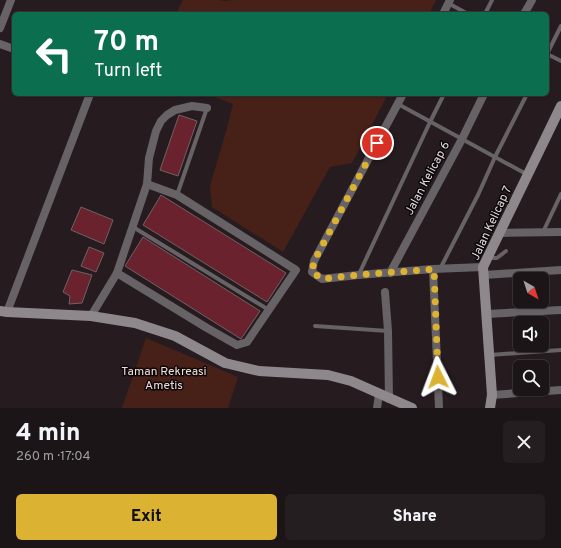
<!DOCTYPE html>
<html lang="en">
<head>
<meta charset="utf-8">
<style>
	body { margin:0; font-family:Overpass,sans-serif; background:#251e21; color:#f1f3f6; height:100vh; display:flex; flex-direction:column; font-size:15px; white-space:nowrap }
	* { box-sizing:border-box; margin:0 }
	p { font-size:13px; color:#a09fa2 }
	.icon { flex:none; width:22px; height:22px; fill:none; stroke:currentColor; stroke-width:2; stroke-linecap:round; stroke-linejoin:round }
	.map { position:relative; height:408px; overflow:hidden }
	.panel { display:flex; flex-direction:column; background:#1c1518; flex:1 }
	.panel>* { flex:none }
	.guide { position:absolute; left:12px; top:12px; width:537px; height:84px; border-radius:6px; box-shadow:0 1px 3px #0004,0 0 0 1px #3a3437; background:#0b6e4f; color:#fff; overflow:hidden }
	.needle { width:26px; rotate:141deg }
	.buttons { position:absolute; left:513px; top:272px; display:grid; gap:8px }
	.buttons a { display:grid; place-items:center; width:36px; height:36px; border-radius:6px; background:#1c1518; box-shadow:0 1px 3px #0004,0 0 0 1px #3a3437; font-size:20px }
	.pin { position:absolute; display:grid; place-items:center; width:34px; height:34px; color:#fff; margin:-17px; border:2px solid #fff; border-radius:50%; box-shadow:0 1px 4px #0007 }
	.me { position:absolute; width:44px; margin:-22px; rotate:357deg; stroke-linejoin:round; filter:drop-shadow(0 0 3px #0008) }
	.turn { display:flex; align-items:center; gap:14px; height:84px; padding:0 16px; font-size:18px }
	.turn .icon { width:52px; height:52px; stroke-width:2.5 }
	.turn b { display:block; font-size:28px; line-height:34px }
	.round { display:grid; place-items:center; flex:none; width:42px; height:42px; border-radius:6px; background:#251e21 }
	.head { display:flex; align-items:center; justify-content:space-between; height:68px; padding:0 16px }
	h1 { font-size:24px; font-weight:800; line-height:30px }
	.primary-button { display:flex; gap:8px; margin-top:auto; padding:8px 16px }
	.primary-button a { flex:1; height:46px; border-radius:6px; background:#dcb233; color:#111; font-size:16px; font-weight:800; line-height:46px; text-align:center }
	.primary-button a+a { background:#251e21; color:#f1f3f6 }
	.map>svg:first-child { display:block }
	.green { fill:#472018 }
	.building { fill:#69222e; stroke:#6e6262 }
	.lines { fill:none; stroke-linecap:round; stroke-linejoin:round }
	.lane { stroke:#666265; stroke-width:4 }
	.street { stroke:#666265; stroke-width:8 }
	.secondary { stroke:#8e888c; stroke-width:10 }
	.route { stroke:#dcb233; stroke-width:7; stroke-dasharray:0 12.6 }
	.labels { text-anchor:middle; stroke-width:3; stroke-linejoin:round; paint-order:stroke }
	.street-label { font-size:12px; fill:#e0dadc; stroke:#0c0809 }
	.park-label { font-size:12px; fill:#f4ddd8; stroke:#0c0809 }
</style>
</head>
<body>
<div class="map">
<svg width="561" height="408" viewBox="0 0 561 408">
	<rect width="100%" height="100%" fill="#261c20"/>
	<g class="green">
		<polygon points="183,0 218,0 225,1 233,0 436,0 429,14 176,14"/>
		<polygon points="207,94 388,94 352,163 330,167 283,252 212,207 210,186 227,128 233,104"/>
		<polygon points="146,338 238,377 228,408 122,408"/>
	</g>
	<g class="building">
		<polygon points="179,115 197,121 178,176 160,170"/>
		<polygon points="161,195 286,273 267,302 143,225"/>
		<polygon points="81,207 113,220 104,244 71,230"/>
		<polygon points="143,237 260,311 241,339 125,266"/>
		<polygon points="89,247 104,253 96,272 81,266"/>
		<polygon points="72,270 92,275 82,303 69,304 70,296 63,292"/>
	</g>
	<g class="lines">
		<g class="lane">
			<polyline points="448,3 468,14"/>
			<polyline points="485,14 492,0"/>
			<polyline points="547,54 561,26"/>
			<polyline points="547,54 561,61"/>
			<polyline points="398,104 462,139 528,175"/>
			<polyline points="177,195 207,108"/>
			<polyline points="133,227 269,310"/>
			<polyline points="543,232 561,194"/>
			<polyline points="489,255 493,258 497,258 506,251"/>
			<polyline points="440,269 478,195 495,157 527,94"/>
			<polyline points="359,274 430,122 444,94"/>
			<polyline points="315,326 388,331"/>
			<polyline points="490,355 561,350"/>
		</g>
		<g class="street">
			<polyline points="443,14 450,0"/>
			<polyline points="524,14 532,0"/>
			<polyline points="0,28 11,0"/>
			<polyline points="0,44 14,49"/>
			<polyline points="403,94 314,261 312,272 322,279 358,275 433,269 483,267"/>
			<polyline points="500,233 561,232"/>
			<polyline points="433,269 439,408"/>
			<polyline points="117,273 207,328 237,345 247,342 296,270 177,195 147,184"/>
			<polyline points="390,273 462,139 484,94"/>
			<polyline points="484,275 561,270"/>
			<polyline points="385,292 388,331 389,399"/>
			<polyline points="7,312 90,94"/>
			<polyline points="487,314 561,310"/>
			<polyline points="91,316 117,273 147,184 149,158 156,131 161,121 167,115 175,110 192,106 207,108"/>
			<polyline points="492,395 561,390"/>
			<polyline points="377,408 379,394"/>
		</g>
		<g class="secondary">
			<polyline points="0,311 7,312 91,316 135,323 175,336 225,363 259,371 328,375 351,381 412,408"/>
			<polyline points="490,408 492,395 483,267 561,106"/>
		</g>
	</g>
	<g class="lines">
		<polyline class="route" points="377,143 314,261 312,272 322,279 358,275 434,269 438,377"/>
	</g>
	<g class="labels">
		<g class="street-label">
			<text transform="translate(427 178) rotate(-62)" y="4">Jalan Kelicap 6</text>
			<text transform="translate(491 223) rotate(-65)" y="4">Jalan Kelicap 7</text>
		</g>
		<g class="park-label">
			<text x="164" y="375">Taman Rekreasi<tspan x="164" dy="14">Ametis</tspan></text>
		</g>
	</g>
</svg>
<div class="buttons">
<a><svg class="needle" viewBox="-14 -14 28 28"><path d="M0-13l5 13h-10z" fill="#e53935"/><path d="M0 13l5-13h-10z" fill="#a09fa2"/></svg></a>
<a><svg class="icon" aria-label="sound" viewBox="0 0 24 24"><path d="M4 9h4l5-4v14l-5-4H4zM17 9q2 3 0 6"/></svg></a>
<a><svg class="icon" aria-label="search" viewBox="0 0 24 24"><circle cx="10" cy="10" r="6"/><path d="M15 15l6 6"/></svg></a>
</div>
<div class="pin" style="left:377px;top:143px;background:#d93025"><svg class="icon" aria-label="arrive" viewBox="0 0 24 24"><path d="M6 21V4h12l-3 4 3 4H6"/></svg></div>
<svg class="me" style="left:438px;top:377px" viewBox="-20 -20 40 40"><path d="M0-17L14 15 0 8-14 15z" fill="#dcb233" stroke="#fff" stroke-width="4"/></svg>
<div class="guide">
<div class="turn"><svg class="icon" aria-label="left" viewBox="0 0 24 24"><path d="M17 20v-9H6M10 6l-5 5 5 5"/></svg><div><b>70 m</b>Turn left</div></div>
</div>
</div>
<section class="panel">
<div class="head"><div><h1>4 min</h1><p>260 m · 17:04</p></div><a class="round"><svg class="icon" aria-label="close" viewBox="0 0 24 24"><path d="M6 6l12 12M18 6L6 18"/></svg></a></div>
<div class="primary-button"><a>Exit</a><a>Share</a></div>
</section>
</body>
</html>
